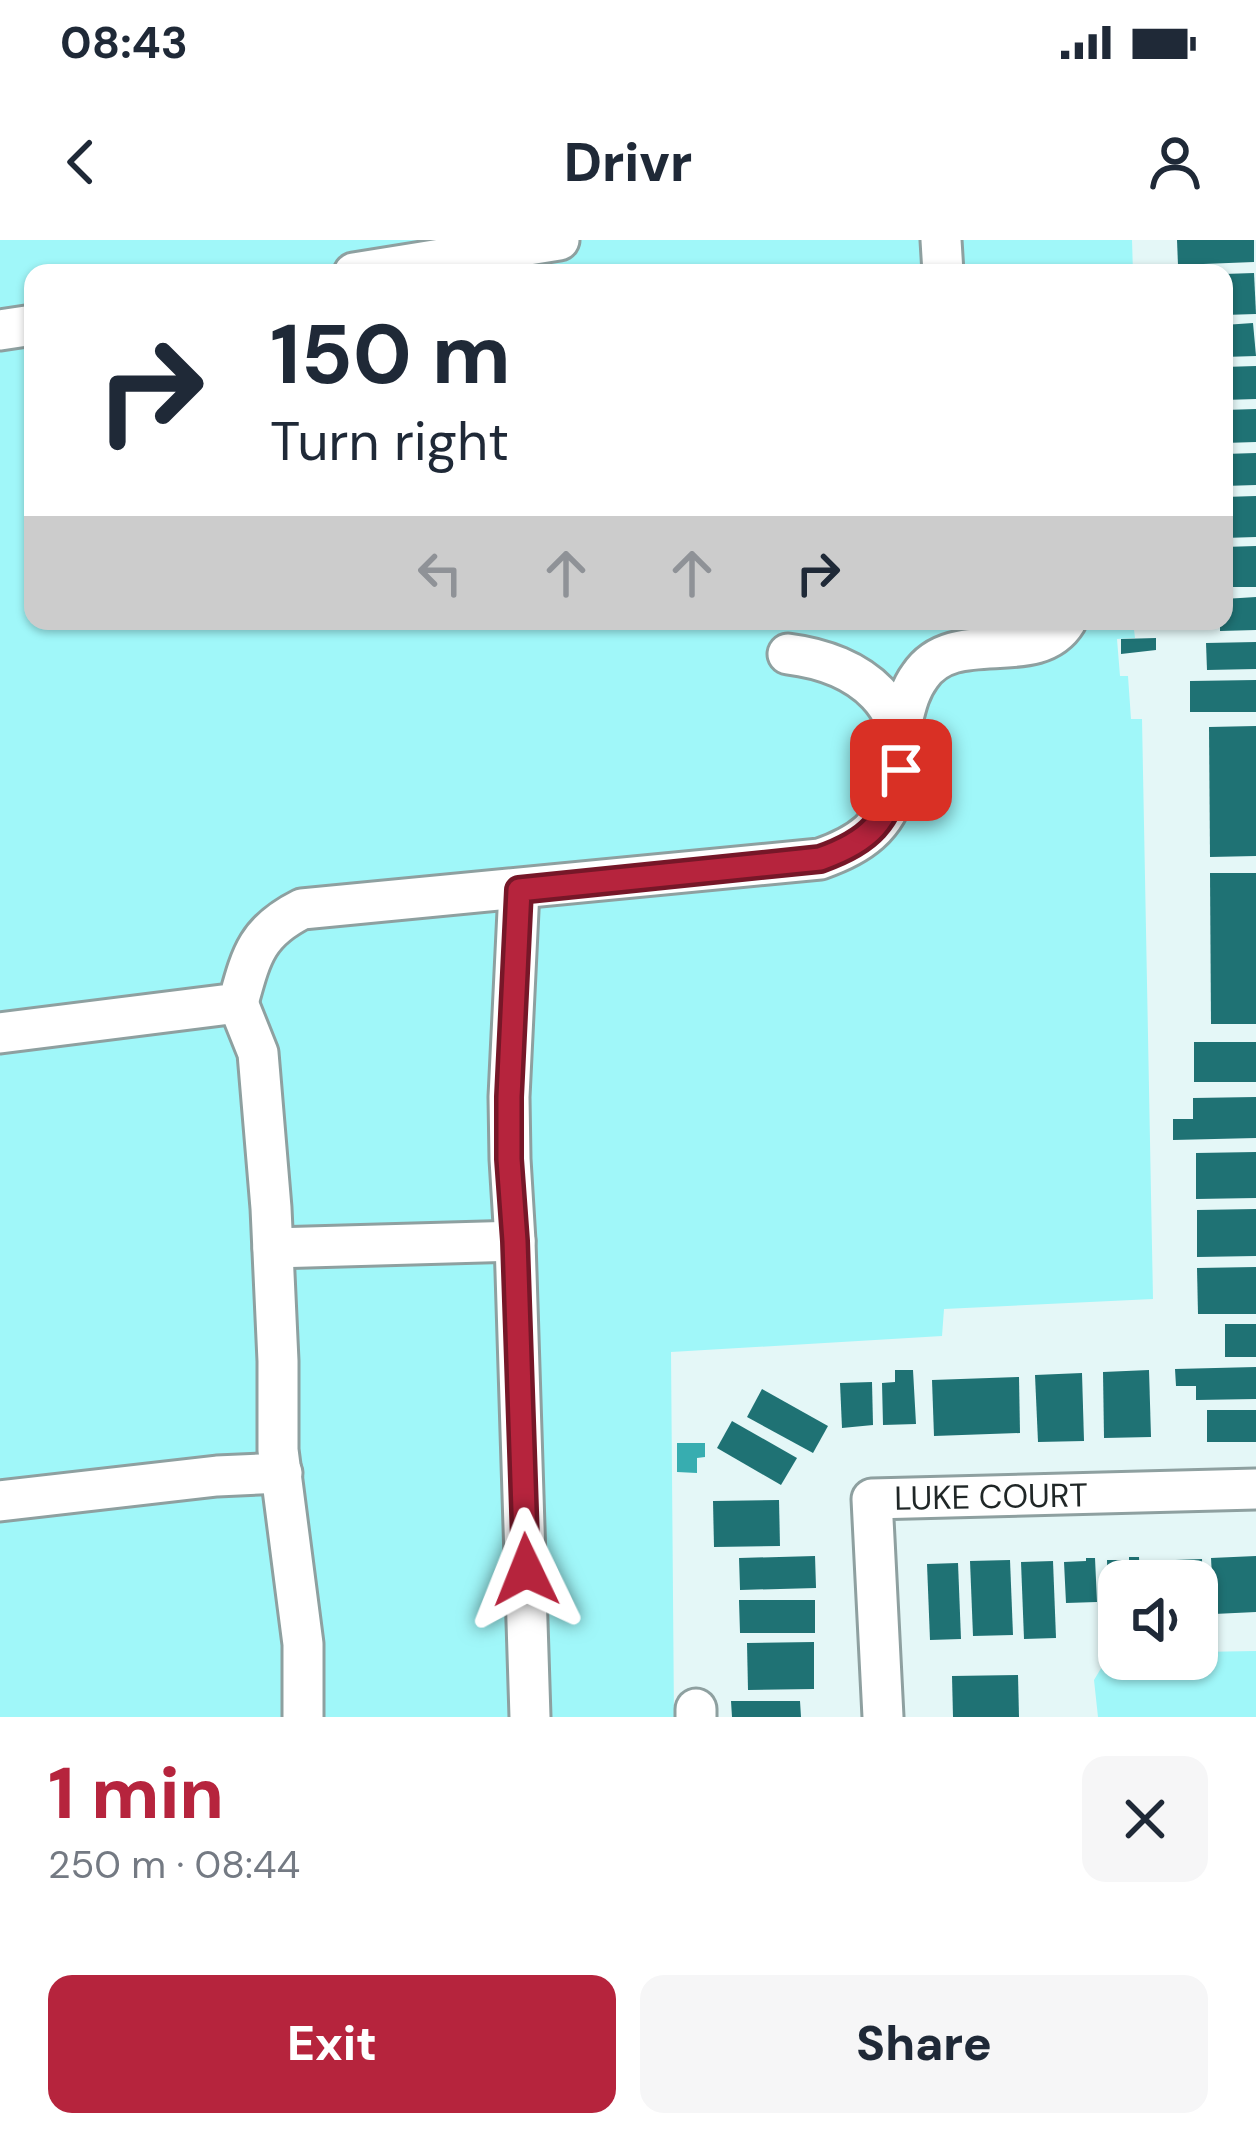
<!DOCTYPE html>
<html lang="en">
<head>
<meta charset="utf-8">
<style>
	body { margin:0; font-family:"DM Sans",sans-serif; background:#f6f6f7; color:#1f2937; height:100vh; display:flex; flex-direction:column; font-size:45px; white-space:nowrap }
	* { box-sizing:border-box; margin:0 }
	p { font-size:39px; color:#747a83 }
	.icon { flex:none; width:66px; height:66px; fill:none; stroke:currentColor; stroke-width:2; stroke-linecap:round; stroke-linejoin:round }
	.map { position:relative; height:1477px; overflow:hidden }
	.drawer { display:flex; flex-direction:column; background:#fff; flex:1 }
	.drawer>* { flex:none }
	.top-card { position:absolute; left:24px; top:24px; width:1209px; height:366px; border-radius:24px; box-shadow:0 3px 9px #0004; background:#fff; color:#1f2937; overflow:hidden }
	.controls { position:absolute; left:1098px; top:1320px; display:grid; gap:24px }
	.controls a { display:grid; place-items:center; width:120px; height:120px; border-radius:24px; background:#fff; box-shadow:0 3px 9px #0004; font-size:60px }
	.pin { position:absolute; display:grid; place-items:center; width:102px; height:102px; color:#fff; margin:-51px; border-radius:24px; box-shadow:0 6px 18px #0006 }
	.me { position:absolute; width:132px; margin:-66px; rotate:358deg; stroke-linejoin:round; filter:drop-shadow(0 0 9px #0008) }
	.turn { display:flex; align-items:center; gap:42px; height:252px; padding:0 48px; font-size:54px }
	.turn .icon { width:156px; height:156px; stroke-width:2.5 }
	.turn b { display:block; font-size:84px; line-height:102px }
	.lanes { display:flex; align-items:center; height:114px; padding:0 48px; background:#0003; justify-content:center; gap:60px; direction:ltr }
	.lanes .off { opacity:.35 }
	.round { display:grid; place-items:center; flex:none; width:126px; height:126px; border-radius:24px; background:#f6f6f7 }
	.headline { display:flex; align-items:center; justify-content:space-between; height:204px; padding:0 48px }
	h1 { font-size:72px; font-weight:800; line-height:90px; color:#b6243d }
	.action { display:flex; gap:24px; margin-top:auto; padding:24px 48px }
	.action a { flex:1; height:138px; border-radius:24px; background:#b6243d; color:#fff; font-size:48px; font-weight:800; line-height:138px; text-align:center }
	.action a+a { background:#f6f6f7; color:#1f2937 }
	.status { display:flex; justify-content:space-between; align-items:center; height:84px; padding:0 60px; background:#fff; direction:ltr }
	.status svg { height:33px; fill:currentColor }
	header { display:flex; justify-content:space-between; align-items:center; height:156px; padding:0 48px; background:#fff; font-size:54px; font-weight:800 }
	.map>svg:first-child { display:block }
	.green { fill:#a0f7f9 }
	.water { fill:#37adb0 }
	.building { fill:#1f7274 }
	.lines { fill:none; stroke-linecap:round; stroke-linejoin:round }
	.minor-casing { stroke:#8ea0a0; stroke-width:45 }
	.minor { stroke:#fff; stroke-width:39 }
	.route-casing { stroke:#761728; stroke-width:30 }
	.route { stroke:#b6243d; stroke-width:21 }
	.labels { text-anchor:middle; stroke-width:12; stroke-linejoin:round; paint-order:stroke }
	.street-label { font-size:33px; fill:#1f2626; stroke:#fff }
</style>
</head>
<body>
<div class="status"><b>08:43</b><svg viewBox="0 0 49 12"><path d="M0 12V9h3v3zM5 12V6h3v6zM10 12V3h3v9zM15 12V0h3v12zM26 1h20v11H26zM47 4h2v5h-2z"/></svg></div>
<header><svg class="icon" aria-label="back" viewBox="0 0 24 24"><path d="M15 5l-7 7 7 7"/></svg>Drivr<svg class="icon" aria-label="person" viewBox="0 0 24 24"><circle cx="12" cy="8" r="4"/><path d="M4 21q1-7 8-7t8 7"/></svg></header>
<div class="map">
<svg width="1256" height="1477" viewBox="0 0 1256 1477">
	<rect width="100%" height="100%" fill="#e4f7f7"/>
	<g class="green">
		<polygon points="0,0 1132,0 1133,33 33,33 33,381 1133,381 1135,398 1117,399 1120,436 1128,436 1131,479 1142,479 1153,1059 944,1069 942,1096 671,1112 674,1477 0,1477"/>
		<polygon points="1256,1411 1256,1477 1098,1477 1094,1440 1103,1425 1124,1419 1197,1419 1197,1412"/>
	</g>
	<polygon class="water" points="677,1203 705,1203 705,1217 697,1218 697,1233 677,1232"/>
	<g class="building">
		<polygon points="1177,0 1254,0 1254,22 1178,25"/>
		<polygon points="1254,33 1256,74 1224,75 1224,34"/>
		<polygon points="1253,83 1256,116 1224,117 1224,85"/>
		<polygon points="1256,126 1256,159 1224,160 1224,127"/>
		<polygon points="1256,169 1256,202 1224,203 1224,170"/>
		<polygon points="1256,213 1256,245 1224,246 1224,214"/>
		<polygon points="1256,256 1256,297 1224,298 1224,257"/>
		<polygon points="1256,306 1256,347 1224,347 1224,307"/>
		<polygon points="1256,357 1256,390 1220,391 1220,381 1224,381 1224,359"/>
		<polygon points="1156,398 1156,410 1121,414 1121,399"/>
		<polygon points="1256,402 1256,429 1207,430 1206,403"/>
		<polygon points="1256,440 1256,472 1190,472 1190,441"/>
		<polygon points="1256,486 1256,616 1210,617 1209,487"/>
		<polygon points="1210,633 1256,633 1256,784 1211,784"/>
		<rect x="1194" y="802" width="62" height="40"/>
		<polygon points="1256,857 1256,898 1173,900 1173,879 1193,879 1193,858"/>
		<polygon points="1256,912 1256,958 1196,959 1196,913"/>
		<polygon points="1256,969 1256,1016 1197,1017 1197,970"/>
		<polygon points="1256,1027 1256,1074 1198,1074 1197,1028"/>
		<rect x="1225" y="1084" width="31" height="33"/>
		<polygon points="1256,1127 1256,1159 1196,1160 1196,1146 1176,1146 1175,1129"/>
		<polygon points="895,1130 913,1130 916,1184 883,1185 882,1143 895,1142"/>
		<polygon points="1149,1130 1151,1197 1104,1198 1103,1132"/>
		<polygon points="1082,1133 1084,1201 1038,1202 1035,1135"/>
		<polygon points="1019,1137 1020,1193 934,1196 932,1140"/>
		<polygon points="872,1142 873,1185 842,1188 840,1143"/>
		<polygon points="762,1149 828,1186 813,1213 747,1177"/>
		<rect x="1207" y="1170" width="49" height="32"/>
		<polygon points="732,1181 797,1218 781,1245 717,1208"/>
		<polygon points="779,1260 780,1306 714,1307 713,1261"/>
		<polygon points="815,1316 816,1348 740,1350 739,1318"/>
		<polygon points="1256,1316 1256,1372 1214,1374 1211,1318"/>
		<polygon points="1129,1317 1139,1317 1140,1341 1119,1341 1119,1362 1108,1362 1107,1320 1129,1320"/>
		<polygon points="1086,1318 1095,1318 1097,1362 1066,1363 1064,1322 1086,1321"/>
		<polygon points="1202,1319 1204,1374 1197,1374 1197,1341 1150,1341 1149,1321"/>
		<polygon points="1010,1320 1013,1395 973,1396 970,1321"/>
		<polygon points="1053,1321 1056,1398 1024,1399 1021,1322"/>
		<polygon points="958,1323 961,1399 930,1400 927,1324"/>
		<polygon points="739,1360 815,1360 815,1393 740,1393"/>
		<polygon points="814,1402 814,1449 748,1450 747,1403"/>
		<polygon points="1018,1435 1019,1477 953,1477 952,1436"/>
		<polygon points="731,1461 800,1461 801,1477 732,1477"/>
	</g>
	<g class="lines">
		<defs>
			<g id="minor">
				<polyline points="941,0 943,33"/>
				<polyline points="354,33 559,0"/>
				<polyline points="0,90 33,85"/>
				<path d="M 900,490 C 905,471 908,452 920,436 C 954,385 1036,430 1066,381"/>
				<polyline points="519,650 509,857 510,919 515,1001 530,1477"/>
				<polyline points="238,763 258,813 271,968 278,1121 278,1210 303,1404 303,1477"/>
				<path d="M 0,793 L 238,763 C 251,716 256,692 302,669 L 820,619 C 860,605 886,587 897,545 C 918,466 860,423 788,414"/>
				<polyline points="273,1008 515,1001"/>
				<polyline points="0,1261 217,1236 282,1233"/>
				<polyline points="696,1469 696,1477"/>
				<polyline points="883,1477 872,1259 1256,1249"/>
			</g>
		</defs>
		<use href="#minor" class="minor-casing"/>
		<use href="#minor" class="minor"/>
	</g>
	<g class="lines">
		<defs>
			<path id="route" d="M 526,1330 L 515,1001 L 509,919 L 509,857 L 519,650 L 820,619 C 871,601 887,582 901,530"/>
		</defs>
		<use href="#route" class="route-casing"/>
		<use href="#route" class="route"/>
	</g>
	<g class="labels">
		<g class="street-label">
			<text transform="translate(991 1256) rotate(-1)" y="12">LUKE COURT</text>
		</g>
	</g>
</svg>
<div class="controls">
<a><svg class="icon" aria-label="sound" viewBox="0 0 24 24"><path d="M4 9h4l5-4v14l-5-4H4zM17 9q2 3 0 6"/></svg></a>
</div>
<div class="pin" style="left:901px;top:530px;background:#d93025"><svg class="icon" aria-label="arrive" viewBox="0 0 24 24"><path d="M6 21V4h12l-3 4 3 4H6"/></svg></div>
<svg class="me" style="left:526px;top:1330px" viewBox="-20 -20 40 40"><path d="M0-17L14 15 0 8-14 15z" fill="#b6243d" stroke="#fff" stroke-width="4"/></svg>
<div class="top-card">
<div class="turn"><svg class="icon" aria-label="right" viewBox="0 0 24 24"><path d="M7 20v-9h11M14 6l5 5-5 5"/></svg><div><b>150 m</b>Turn right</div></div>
<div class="lanes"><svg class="icon off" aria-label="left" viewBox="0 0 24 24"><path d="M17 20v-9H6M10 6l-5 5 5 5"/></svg><svg class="icon off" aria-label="ahead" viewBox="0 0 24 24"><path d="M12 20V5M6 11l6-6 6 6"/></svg><svg class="icon off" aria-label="ahead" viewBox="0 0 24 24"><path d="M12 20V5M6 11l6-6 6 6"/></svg><svg class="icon" aria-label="right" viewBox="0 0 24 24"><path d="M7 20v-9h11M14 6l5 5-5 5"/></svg></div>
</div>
</div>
<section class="drawer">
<div class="headline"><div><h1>1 min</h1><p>250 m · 08:44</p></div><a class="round"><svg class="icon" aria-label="close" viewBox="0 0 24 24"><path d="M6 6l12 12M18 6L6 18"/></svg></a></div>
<div class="action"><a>Exit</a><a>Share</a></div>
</section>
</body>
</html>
